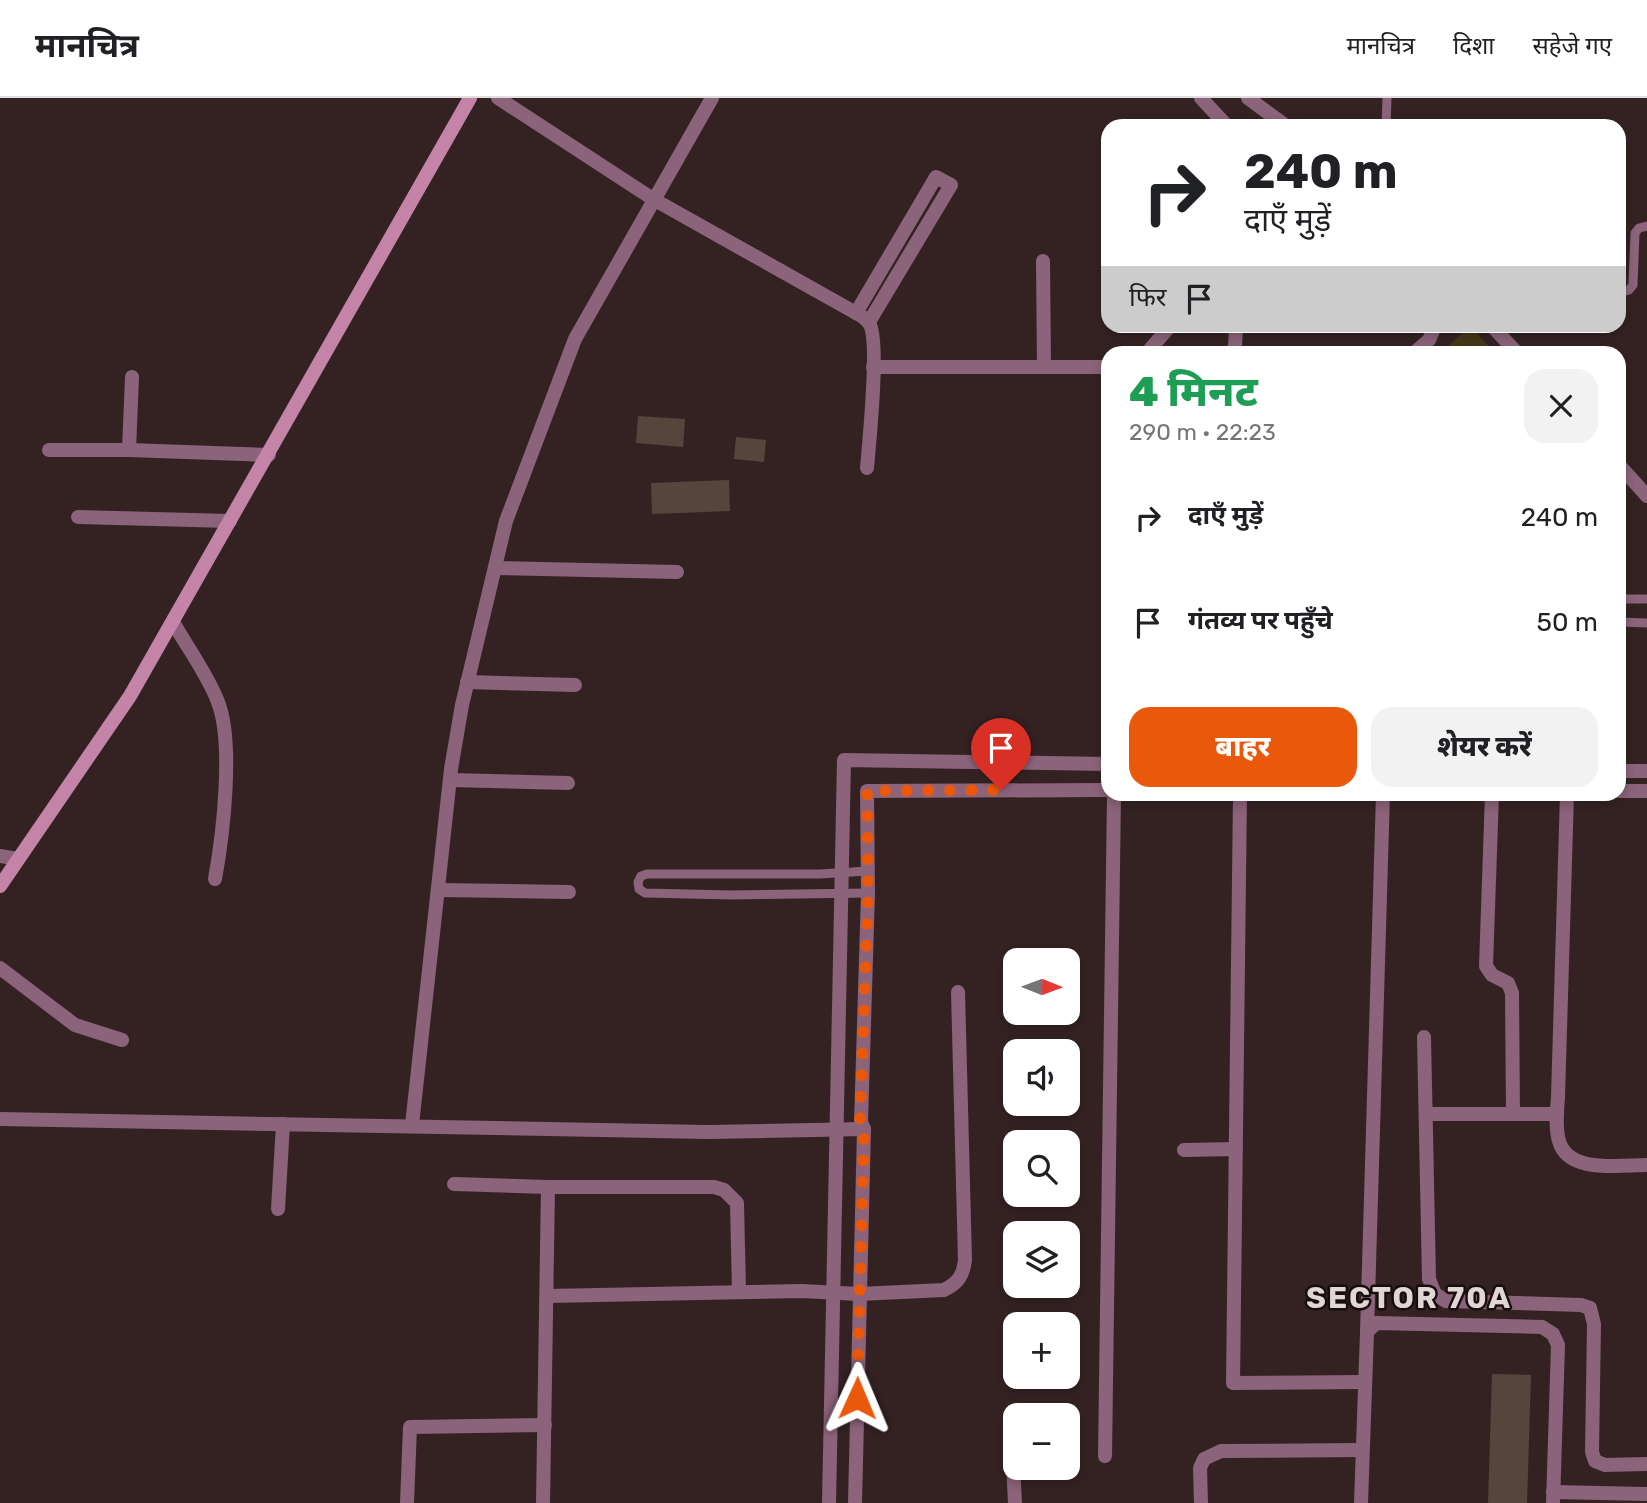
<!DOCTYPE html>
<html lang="hi">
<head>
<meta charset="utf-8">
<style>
	body { margin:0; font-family:Rubik,"Noto Sans Devanagari",sans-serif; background:#f2f2f2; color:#202124; height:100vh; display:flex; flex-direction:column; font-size:26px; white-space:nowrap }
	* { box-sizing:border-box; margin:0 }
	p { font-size:23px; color:#757577 }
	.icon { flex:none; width:38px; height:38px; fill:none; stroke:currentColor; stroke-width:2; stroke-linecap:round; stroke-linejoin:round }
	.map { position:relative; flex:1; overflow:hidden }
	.details { position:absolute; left:1101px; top:248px; width:525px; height:455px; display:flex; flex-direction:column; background:#fff; border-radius:21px; box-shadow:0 4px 10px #0003 }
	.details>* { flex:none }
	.top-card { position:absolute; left:1101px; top:21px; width:525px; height:214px; border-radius:21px; box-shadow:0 4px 10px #0003; background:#fff; color:#202124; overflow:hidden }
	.needle { width:46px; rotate:91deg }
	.tools { position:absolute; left:1003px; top:850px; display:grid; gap:14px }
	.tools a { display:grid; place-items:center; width:77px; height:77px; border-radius:14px; background:#fff; box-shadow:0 4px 10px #0003; font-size:35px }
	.pin { position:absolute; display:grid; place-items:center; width:60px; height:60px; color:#fff; margin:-72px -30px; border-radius:50% 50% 50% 0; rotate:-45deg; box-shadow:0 0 7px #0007 }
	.pin .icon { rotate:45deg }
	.me { position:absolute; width:77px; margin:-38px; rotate:1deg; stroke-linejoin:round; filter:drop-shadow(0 0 5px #0008) }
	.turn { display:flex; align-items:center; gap:24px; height:147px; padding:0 28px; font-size:32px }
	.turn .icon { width:91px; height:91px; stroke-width:2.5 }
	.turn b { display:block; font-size:49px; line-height:60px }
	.then { display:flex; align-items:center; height:66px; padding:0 28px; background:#0003; gap:14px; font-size:26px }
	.round { display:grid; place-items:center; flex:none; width:74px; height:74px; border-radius:21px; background:#f2f2f2 }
	.overview { display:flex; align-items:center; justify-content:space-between; height:119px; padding:0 28px }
	h1 { font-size:42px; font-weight:800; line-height:52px; color:#1e9e55 }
	.action { display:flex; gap:14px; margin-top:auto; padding:14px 28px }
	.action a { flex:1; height:80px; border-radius:21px; background:#ea580c; color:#fff; font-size:28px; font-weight:800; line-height:80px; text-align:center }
	.action a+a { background:#f2f2f2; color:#202124 }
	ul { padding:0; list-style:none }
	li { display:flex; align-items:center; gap:21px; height:105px; padding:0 28px }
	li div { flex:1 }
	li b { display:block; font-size:26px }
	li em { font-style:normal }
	header { display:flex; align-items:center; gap:42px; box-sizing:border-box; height:98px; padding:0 35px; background:#fff; border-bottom:2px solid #e0e0e0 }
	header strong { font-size:33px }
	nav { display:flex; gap:38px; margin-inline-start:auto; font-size:24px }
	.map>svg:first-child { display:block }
	.green { fill:#463718 }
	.building { fill:#56453c }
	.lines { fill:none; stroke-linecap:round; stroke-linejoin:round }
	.lane { stroke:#8b637a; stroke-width:9 }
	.street { stroke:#8b637a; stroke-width:14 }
	.secondary { stroke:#c384a8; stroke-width:14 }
	.route { stroke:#ea580c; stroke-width:12; stroke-dasharray:0 21.6 }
	.labels { text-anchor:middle; stroke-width:5; stroke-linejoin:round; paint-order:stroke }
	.district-label { font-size:30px; font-weight:bold; letter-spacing:2px; fill:#e2d5d5; stroke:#160e0e }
</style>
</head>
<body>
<header>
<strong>मानचित्र</strong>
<nav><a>मानचित्र</a><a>दिशा</a><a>सहेजे गए</a></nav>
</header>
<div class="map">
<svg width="1647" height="1405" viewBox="0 0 1647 1405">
	<rect width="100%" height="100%" fill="#342223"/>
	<polygon class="green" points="1470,228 1495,255 1448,255 1444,252"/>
	<g class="building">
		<polygon points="638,318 685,321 683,349 636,345"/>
		<polygon points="736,339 766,342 764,364 734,361"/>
		<polygon points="729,382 730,413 652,416 651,385"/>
		<polygon points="1492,1276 1531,1277 1527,1405 1488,1405"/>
	</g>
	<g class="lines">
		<g class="lane">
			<polyline points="1386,28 1387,0"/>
			<polyline points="1619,195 1629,192 1633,187 1635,135 1639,130 1647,128"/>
			<polyline points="1619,501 1647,501"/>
			<polyline points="1619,524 1647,525"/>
			<polyline points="868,773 820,776 647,776 641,778 638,784 639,791 645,795 732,797 868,795"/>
		</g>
		<g class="street">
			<path d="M 498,0 L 653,101 L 856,215 C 860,217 866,221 869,225 C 880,240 869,346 867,370"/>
			<polyline points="1201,0 1227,28"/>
			<polyline points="1248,0 1286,28"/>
			<polyline points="1043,163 1044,269"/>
			<polyline points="856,215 936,79 951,87 869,224"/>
			<polyline points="1492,228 1518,256"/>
			<polyline points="1146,256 1170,228"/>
			<polyline points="1230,256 1235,249 1236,228"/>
			<polyline points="1413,256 1429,242 1435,228"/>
			<polyline points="873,269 1108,269"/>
			<polyline points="49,352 129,352 269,357"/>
			<polyline points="129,352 132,279"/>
			<polyline points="1619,367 1647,398"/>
			<polyline points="78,419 230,423"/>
			<polyline points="495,470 677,474"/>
			<path d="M 173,524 C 187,549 208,577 218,604 C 234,645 223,737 215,781"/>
			<polyline points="467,584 575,587"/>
			<polyline points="1619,673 1647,673"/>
			<polyline points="450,682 568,685"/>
			<polyline points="1619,693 1647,693"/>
			<polyline points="1240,696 1233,1285 1364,1284"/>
			<polyline points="1492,696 1486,868 1492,877 1508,885 1512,895 1513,1016"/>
			<path d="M 1567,696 L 1558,999 C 1557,1013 1555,1029 1559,1043 C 1568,1076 1620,1067 1647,1067"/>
			<polyline points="0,758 18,761"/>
			<polyline points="438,792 569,794"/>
			<polyline points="0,870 75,927 122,942"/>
			<polyline points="1424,939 1429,1181 1435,1196 1446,1203 1581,1207 1590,1210 1594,1226 1592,1354 1595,1363 1605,1367 1647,1366"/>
			<polyline points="1426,1016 1557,1016"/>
			<polyline points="0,1021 708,1034 864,1031"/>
			<polyline points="412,1027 451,671 462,607 506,423 575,241 712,0"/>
			<polyline points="1184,1052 1236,1051"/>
			<polyline points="454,1086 548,1089 714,1089 724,1092 737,1105 739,1194"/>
			<polyline points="278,1111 283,1026"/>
			<path d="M 547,1198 L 802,1193 L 859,1196 L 944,1192 C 958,1185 963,1178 965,1162 L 958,894"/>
			<polyline points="1367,1234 1383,696"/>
			<polyline points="1011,1325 1015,1405"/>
			<polyline points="1105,1358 1114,696"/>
			<polyline points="1553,1394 1647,1396"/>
			<polyline points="407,1405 410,1329 545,1327"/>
			<polyline points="543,1405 548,1089"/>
			<polyline points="829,1405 844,662 1108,666"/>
			<polyline points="855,1405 864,1031 861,1024 868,795 867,693 1108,692"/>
			<polyline points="1201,1405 1200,1370 1204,1361 1221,1353 1361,1352"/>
			<polyline points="1361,1405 1367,1234 1376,1225 1542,1229 1553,1236 1558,1247 1553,1405"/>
		</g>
		<polyline class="secondary" points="0,788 130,598 470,0"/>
	</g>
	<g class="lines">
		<polyline class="route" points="857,1300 864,1031 860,1024 868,795 867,693 1001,692"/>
	</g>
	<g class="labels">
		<g class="district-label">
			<text x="1409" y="1210">SECTOR 70A</text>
		</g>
	</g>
</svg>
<div class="tools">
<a><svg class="needle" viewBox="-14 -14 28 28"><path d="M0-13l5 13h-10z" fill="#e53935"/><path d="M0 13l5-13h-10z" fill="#757577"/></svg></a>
<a><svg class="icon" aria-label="sound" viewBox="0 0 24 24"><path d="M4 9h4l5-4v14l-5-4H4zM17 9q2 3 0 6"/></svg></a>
<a><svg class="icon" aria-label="search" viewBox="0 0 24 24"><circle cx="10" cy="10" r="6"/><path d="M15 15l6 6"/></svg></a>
<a><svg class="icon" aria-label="layers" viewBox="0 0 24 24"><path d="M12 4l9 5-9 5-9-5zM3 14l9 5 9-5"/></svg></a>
<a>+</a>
<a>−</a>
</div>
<div class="pin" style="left:1001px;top:692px;background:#d93025"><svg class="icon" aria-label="arrive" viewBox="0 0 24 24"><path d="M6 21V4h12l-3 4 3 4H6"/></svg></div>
<svg class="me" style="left:857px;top:1300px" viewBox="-20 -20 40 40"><path d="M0-17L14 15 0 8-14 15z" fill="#ea580c" stroke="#fff" stroke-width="4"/></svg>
<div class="top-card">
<div class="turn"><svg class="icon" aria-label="right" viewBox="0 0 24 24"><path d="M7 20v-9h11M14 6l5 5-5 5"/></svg><div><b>240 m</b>दाएँ मुड़ें</div></div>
<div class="then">फिर<svg class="icon" aria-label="arrive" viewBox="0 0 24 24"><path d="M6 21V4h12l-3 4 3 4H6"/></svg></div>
</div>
<section class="details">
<div class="overview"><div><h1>4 मिनट</h1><p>290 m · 22:23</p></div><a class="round"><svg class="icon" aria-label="close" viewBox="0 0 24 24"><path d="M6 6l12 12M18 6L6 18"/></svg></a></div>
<ul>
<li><svg class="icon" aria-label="right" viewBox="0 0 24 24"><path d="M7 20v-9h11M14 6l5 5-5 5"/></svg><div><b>दाएँ मुड़ें</b></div><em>240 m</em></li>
<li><svg class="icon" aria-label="arrive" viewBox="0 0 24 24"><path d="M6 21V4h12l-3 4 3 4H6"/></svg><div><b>गंतव्य पर पहुँचे</b></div><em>50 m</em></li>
</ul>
<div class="action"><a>बाहर</a><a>शेयर करें</a></div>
</section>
</div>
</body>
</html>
